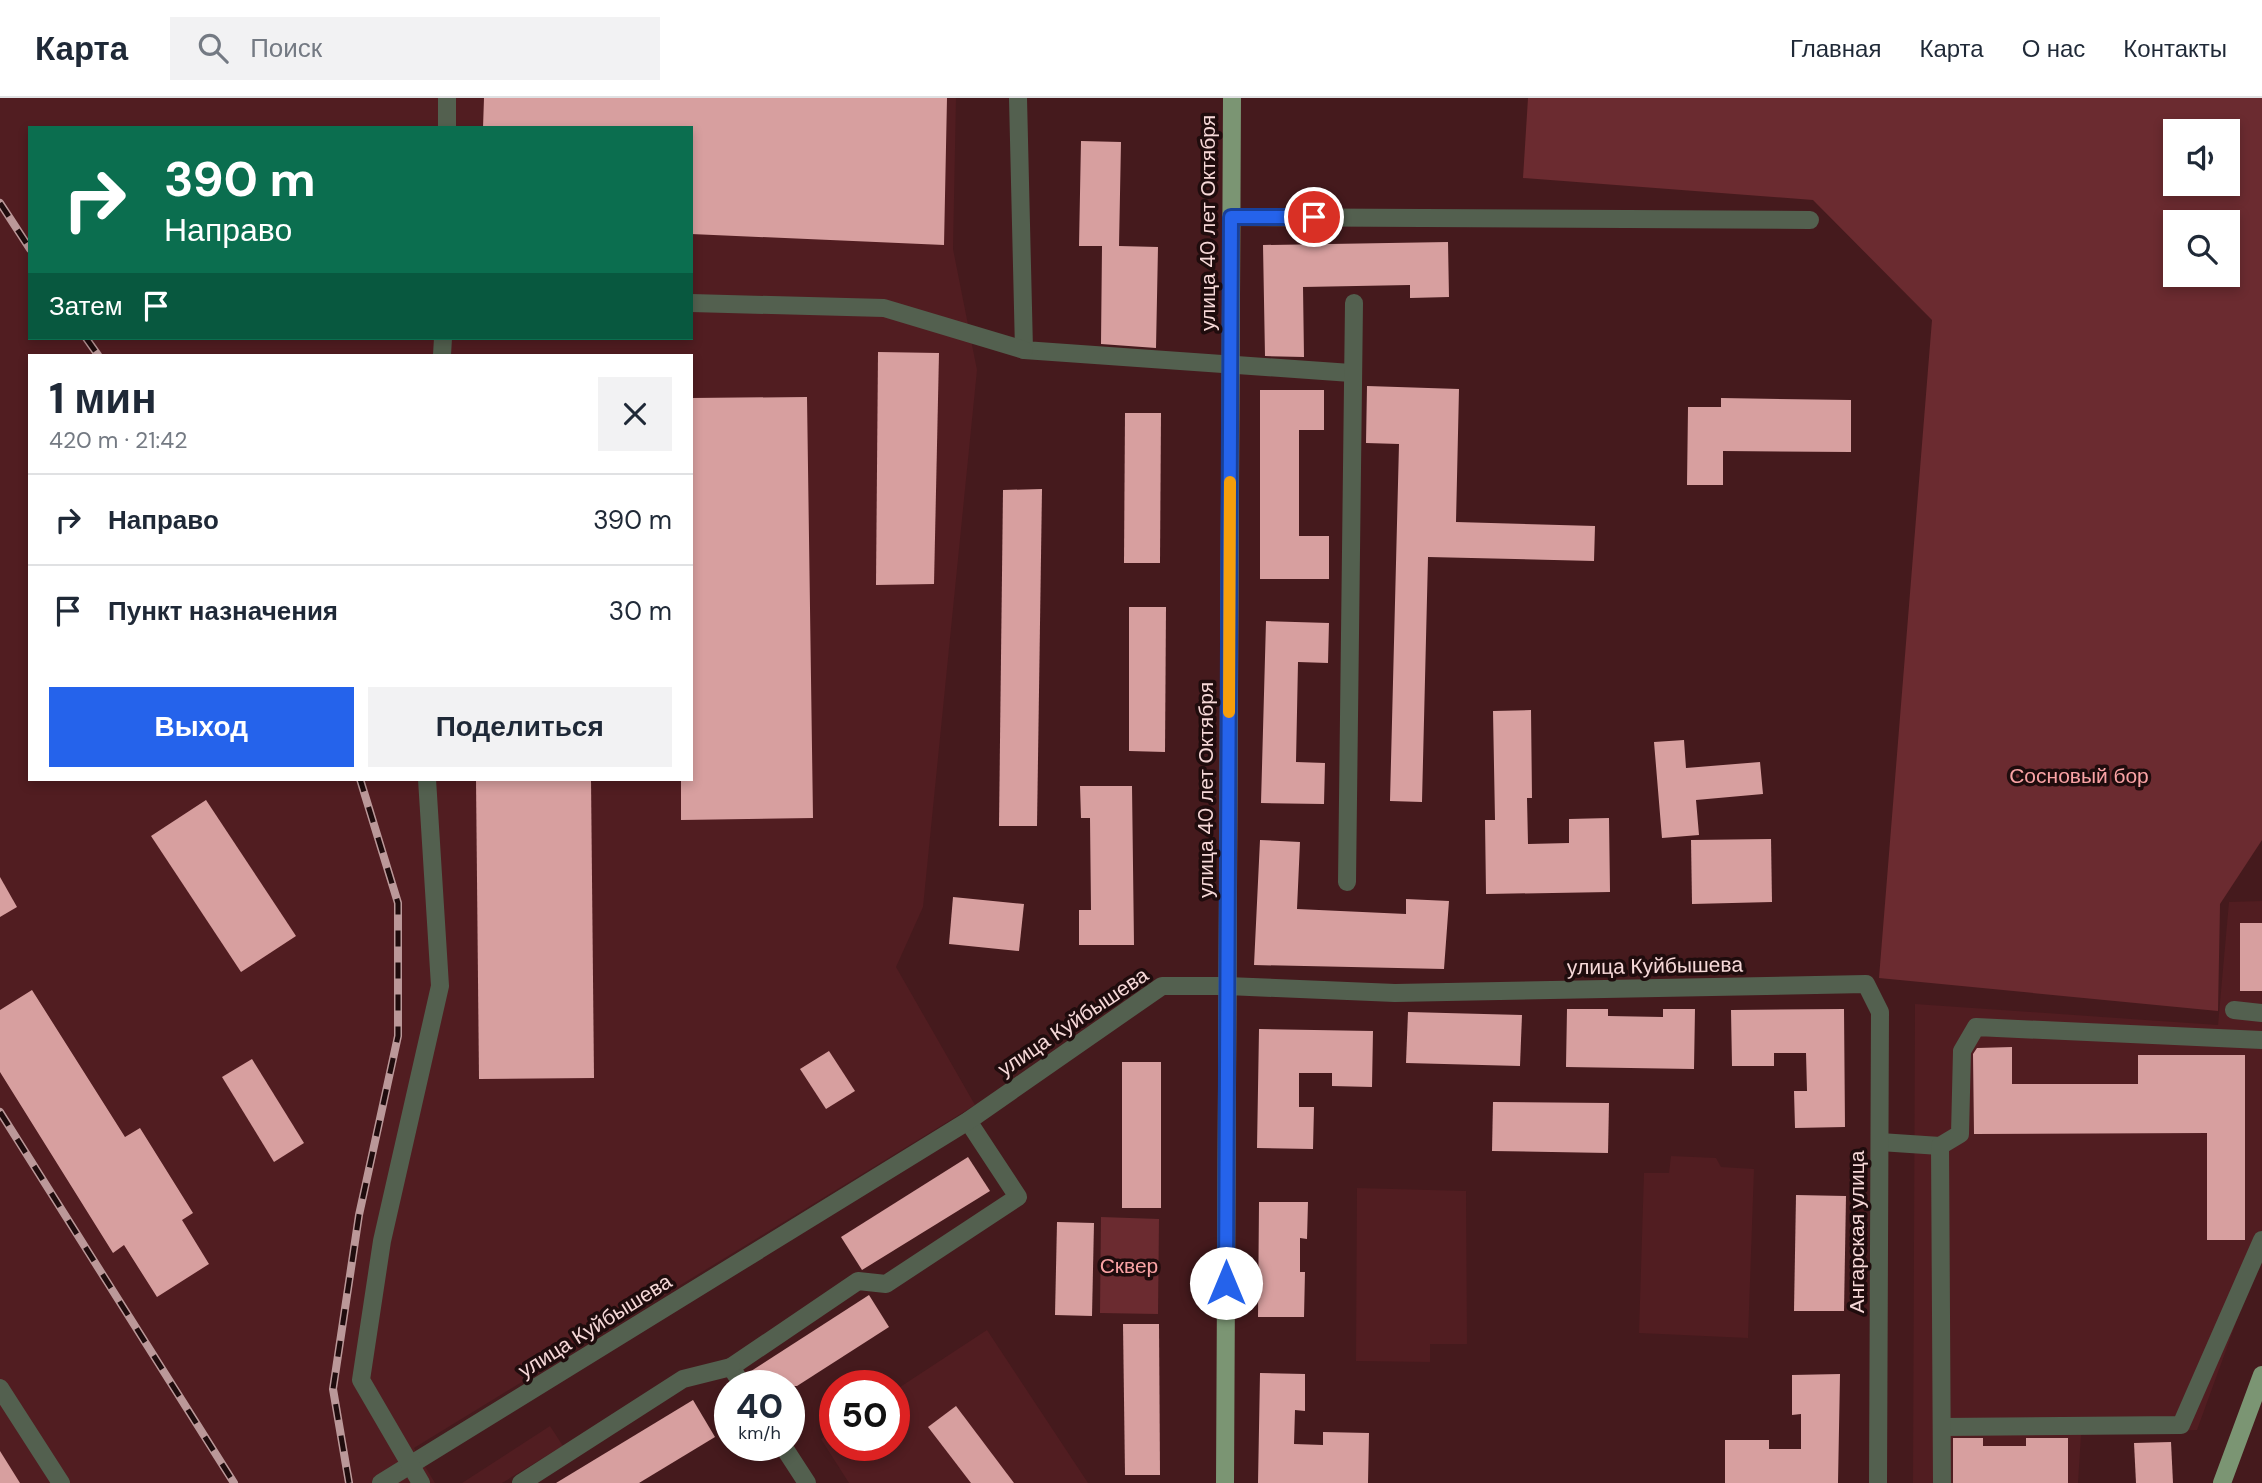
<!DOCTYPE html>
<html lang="ru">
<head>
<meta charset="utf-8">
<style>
	body { margin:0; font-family:"DM Sans",sans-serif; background:#f2f2f3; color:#1f2937; height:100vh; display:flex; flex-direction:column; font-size:26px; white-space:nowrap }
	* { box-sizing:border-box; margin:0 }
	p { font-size:23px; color:#747a83 }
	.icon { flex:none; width:38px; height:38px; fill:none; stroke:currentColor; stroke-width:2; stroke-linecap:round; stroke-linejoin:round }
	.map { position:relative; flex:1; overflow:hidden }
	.drawer { position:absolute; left:28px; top:256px; width:665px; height:427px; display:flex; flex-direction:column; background:#fff; border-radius:0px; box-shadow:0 4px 10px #0003 }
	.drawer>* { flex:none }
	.guide { position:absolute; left:28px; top:28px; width:665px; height:214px; border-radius:0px; box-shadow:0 4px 10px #0003; background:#0b6e4f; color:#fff; overflow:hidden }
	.fabs { position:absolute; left:2163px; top:21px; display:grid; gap:14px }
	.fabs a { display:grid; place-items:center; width:77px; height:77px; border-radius:0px; background:#fff; box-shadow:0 4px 10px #0003; font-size:35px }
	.speed { position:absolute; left:714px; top:1272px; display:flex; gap:14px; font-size:35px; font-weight:700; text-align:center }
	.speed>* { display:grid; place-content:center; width:91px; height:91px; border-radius:50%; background:#fff; box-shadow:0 4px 10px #0003; line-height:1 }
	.speed small { font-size:18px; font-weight:400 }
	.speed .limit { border:10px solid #d22; background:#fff; color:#111 }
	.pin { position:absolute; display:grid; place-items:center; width:60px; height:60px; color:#fff; margin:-30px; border:4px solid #fff; border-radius:50%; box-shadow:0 2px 7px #0007 }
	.me { position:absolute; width:77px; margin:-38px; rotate:0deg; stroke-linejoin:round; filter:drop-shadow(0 0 5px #0008) }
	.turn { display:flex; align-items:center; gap:24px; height:147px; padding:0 21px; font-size:32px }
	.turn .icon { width:91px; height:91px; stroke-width:2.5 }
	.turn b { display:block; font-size:49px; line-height:60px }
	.then { display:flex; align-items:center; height:66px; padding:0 21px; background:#0003; gap:14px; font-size:26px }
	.round { display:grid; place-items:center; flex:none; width:74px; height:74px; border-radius:0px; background:#f2f2f3 }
	.overview { display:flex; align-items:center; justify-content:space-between; height:119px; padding:0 21px }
	h1 { font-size:42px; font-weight:800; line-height:52px }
	.action { display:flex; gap:14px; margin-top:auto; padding:14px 21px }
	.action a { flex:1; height:80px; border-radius:0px; background:#2563eb; color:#fff; font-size:28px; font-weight:800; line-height:80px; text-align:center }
	.action a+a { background:#f2f2f3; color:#1f2937 }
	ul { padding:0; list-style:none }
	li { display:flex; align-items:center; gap:21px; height:91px; padding:0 21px; border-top:2px solid #e0e1e3 }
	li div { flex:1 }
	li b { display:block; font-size:26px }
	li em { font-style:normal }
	header { display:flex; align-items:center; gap:42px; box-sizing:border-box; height:98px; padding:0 35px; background:#fff; border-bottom:2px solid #e0e1e3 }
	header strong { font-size:33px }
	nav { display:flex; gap:38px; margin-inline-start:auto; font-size:24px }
	.search { width:490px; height:63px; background:#f2f2f3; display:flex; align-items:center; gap:18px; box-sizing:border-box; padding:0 24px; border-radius:0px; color:#747a83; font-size:26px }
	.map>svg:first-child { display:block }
	.built { fill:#511d21; fill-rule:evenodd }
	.green { fill:#6b2b30; fill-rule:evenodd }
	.building { fill:#d79f9f }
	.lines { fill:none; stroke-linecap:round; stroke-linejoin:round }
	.minor { stroke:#53604f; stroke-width:18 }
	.major { stroke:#7b9573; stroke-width:18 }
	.rail-casing { stroke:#bb9899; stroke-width:8 }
	.rail { stroke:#1f0c0d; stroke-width:5; stroke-dasharray:16; stroke-linecap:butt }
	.route-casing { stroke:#184099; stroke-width:18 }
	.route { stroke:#2563eb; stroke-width:12 }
	.slow { stroke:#f59e0b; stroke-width:12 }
	.labels { text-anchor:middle; stroke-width:7; stroke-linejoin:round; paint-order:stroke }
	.street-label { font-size:21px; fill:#f6d8d8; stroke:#1f0c0d }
	.park-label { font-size:21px; fill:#faa3a5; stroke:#1f0c0d }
</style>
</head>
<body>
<header>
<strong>Карта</strong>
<div class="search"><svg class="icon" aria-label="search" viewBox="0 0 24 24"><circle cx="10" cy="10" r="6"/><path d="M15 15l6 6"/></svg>Поиск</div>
<nav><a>Главная</a><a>Карта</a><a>О нас</a><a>Контакты</a></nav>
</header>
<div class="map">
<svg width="2262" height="1385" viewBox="0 0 2262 1385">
	<rect width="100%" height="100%" fill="#451a1d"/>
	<g class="built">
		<path d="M 0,0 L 956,0 L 953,151 L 977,272 L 923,809 L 896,869 L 975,1007 L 414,1350 L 435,1385 L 0,1385 ZM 30,30 L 691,30 L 691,240 L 30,240 ZM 30,257 L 691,257 L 691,681 L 30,681 Z"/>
		<polygon points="2262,803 2262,1153 2197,1332 2081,1337 2078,1385 1913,1385 1915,906 2218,927 2229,804"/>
		<polygon points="1671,1058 1716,1060 1721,1069 1754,1071 1748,1240 1639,1235 1644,1075 1669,1075"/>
		<polygon points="1357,1090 1466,1093 1467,1246 1430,1246 1430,1264 1356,1263"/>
		<polygon points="987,1232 1088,1385 849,1385 821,1341 835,1332 835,1348 894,1348 894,1293"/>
		<polygon points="550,1328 563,1348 502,1385 462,1385"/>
	</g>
	<g class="green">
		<path d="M 1528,0 L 2262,0 L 2262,742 L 2220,806 L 2218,913 L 1879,880 L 1932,222 L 1813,102 L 1523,80 ZM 2175,33 L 2228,33 L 2228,86 L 2175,86 ZM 2175,124 L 2228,124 L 2228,177 L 2175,177 Z"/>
		<polygon points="1101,1119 1159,1121 1158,1216 1100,1215"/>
	</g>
	<g class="building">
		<polygon points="484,0 947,0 944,147 691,136 691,30 483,30"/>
		<polygon points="1081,43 1121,44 1119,148 1158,149 1156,250 1101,246 1102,148 1079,148"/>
		<polygon points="1448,144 1449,199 1410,200 1410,187 1303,189 1304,259 1265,258 1263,147"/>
		<polygon points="878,254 939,255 934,486 876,487"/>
		<polygon points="1367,288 1459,291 1456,424 1595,428 1594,463 1428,459 1422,704 1390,703 1399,346 1366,345"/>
		<polygon points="1260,292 1324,292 1324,332 1299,332 1299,438 1329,438 1329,481 1260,481"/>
		<polygon points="807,299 813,720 681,722 681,681 691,681 691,300"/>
		<polygon points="1721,300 1851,302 1851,354 1723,353 1723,387 1687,387 1688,309 1721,309"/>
		<polygon points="1125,315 1161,315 1160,465 1124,465"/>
		<polygon points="1042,391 1037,728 999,728 1003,392"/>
		<polygon points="1129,509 1166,509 1165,654 1129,653"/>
		<polygon points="1266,523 1329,525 1328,565 1298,564 1296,664 1325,665 1324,706 1261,705"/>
		<polygon points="1531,612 1532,700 1527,700 1528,746 1569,745 1569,721 1609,720 1610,794 1486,796 1485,722 1495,722 1493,613"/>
		<polygon points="1684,642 1686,670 1760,664 1763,696 1696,702 1699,737 1662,740 1654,644"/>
		<polygon points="476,681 591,681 594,980 479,981"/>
		<polygon points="1080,688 1132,688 1134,847 1079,847 1079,812 1091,812 1090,720 1081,720"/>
		<polygon points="206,702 296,838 241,874 151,738"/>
		<polygon points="1771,741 1772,804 1692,806 1691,742"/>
		<polygon points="1260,742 1300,744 1297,811 1406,816 1406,801 1449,803 1444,871 1254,867"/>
		<polygon points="0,779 17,809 0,819"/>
		<polygon points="953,799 1024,806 1019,853 949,846"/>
		<rect x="2240" y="825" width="22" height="68"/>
		<polygon points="32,892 125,1039 140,1030 193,1115 182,1122 209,1166 157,1199 124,1147 113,1155 0,974 0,912"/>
		<polygon points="1567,911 1608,911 1608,918 1663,919 1663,911 1695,911 1694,971 1566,969"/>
		<polygon points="1844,911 1845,1029 1795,1030 1794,993 1807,993 1806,955 1774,955 1774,968 1732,968 1731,912"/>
		<polygon points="1408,914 1522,917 1520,968 1406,965"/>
		<polygon points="1259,931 1373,933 1372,989 1332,988 1332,975 1299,975 1299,1009 1314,1009 1313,1051 1257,1050"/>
		<polygon points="2012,949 2012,986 2138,986 2138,957 2245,957 2245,1142 2207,1142 2207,1035 1974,1036 1973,956 1977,950"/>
		<polygon points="829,953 855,993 826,1011 800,971"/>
		<polygon points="252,961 304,1045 274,1064 222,979"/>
		<rect x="1122" y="964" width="39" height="146"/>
		<polygon points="1493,1004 1609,1005 1608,1055 1492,1053"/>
		<polygon points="968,1059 990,1093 862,1172 841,1139"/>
		<polygon points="1796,1097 1846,1098 1844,1213 1794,1213"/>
		<polygon points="1259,1104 1308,1104 1307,1141 1300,1140 1300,1174 1305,1174 1304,1219 1258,1219"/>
		<polygon points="1057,1124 1094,1125 1092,1218 1055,1217"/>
		<polygon points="869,1197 889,1229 797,1288 754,1288 748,1275"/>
		<polygon points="1123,1226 1159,1226 1160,1377 1125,1377"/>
		<polygon points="1260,1275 1305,1276 1305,1313 1295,1312 1294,1346 1323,1347 1323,1334 1369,1335 1368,1385 1258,1385"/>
		<polygon points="1840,1276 1838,1385 1725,1385 1725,1342 1769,1342 1769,1351 1801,1351 1801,1316 1792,1317 1792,1277"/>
		<polygon points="693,1302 715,1339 639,1385 556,1385"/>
		<polygon points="956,1308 1014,1385 971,1385 928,1329"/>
		<polygon points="1953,1340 1983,1340 1983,1348 2026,1348 2026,1340 2068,1340 2068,1385 1953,1385"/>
		<polygon points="2171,1344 2173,1385 2136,1385 2134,1345"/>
		<polygon points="0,1353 20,1385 0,1385"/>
	</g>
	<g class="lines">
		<g class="minor">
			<polyline points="1018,0 1024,252 1351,275"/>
			<polyline points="447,30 447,0"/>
			<polyline points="1231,119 1810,122"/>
			<polyline points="691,205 884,210 1024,252"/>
			<polyline points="442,257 443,240"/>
			<polyline points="1347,784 1354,205"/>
			<polyline points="2234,912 2262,915"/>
			<polyline points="1880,1044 1940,1048"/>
			<polyline points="743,1288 731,1269 858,1183 886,1186 1018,1099 968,1023"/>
			<polyline points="0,1290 61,1385"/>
			<polyline points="1942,1329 2181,1327 2262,1142"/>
			<polyline points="783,1348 807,1385"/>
			<polyline points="381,1385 968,1023 1162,888 1227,888 1395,895 1866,886 1880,914 1878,1385"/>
			<polyline points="421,1385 361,1282 382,1143 440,888 427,681"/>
			<polyline points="521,1385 683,1281 731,1269"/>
			<polyline points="1942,1385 1940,1048 1960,1036 1962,953 1976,929 2262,942"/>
		</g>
		<g class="major">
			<polyline points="1225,1385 1232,0"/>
			<polyline points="2222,1385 2262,1277"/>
		</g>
		<defs>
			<g id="rail">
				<polyline points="0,105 30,151"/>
				<polyline points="86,240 98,257"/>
				<polyline points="0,1014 234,1385"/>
				<polyline points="349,1385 333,1291 359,1117 398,938 398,805 360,681"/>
			</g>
		</defs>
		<use href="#rail" class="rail-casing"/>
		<use href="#rail" class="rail"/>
	</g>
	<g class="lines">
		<defs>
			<polyline id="route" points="1226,1185 1231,119 1314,119"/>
		</defs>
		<use href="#route" class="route-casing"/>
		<use href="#route" class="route"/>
		<polyline class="slow" points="1229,614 1230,384"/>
	</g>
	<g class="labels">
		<g class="street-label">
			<text transform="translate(1208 125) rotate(-90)" y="7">улица 40 лет Октября</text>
			<text transform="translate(1206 692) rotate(-90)" y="7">улица 40 лет Октября</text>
			<text transform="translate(1655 868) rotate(-1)" y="7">улица Куйбышева</text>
			<text transform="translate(1073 924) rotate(-34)" y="7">улица Куйбышева</text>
			<text transform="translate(1857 1134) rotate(-90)" y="7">Ангарская улица</text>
			<text transform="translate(595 1228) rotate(-32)" y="7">улица Куйбышева</text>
		</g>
		<g class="park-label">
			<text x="2079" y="685">Сосновый бор</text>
			<text x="1129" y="1175">Сквер</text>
		</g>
	</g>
</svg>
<div class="fabs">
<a><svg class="icon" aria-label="sound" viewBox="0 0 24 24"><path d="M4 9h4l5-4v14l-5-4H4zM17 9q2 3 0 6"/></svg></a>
<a><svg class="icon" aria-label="search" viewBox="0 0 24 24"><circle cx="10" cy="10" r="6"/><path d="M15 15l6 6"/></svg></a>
</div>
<div class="speed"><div>40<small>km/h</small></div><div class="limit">50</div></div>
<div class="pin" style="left:1314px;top:119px;background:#d93025"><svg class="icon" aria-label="arrive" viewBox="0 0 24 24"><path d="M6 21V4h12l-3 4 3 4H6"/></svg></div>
<svg class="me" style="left:1226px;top:1185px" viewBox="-20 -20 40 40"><circle r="19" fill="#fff"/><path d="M0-13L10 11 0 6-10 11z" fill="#2563eb"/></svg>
<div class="guide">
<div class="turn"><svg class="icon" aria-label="right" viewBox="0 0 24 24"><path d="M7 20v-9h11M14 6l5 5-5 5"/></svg><div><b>390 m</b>Направо</div></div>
<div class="then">Затем<svg class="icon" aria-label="arrive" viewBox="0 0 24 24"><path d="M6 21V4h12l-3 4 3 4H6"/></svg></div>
</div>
<section class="drawer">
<div class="overview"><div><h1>1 мин</h1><p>420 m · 21:42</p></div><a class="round"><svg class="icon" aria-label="close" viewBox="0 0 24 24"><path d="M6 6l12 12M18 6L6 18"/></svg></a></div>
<ul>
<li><svg class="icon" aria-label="right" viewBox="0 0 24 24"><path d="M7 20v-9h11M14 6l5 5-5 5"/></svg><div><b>Направо</b></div><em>390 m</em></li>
<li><svg class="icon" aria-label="arrive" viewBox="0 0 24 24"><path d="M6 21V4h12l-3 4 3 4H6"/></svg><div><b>Пункт назначения</b></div><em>30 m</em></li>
</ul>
<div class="action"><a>Выход</a><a>Поделиться</a></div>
</section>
</div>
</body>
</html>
